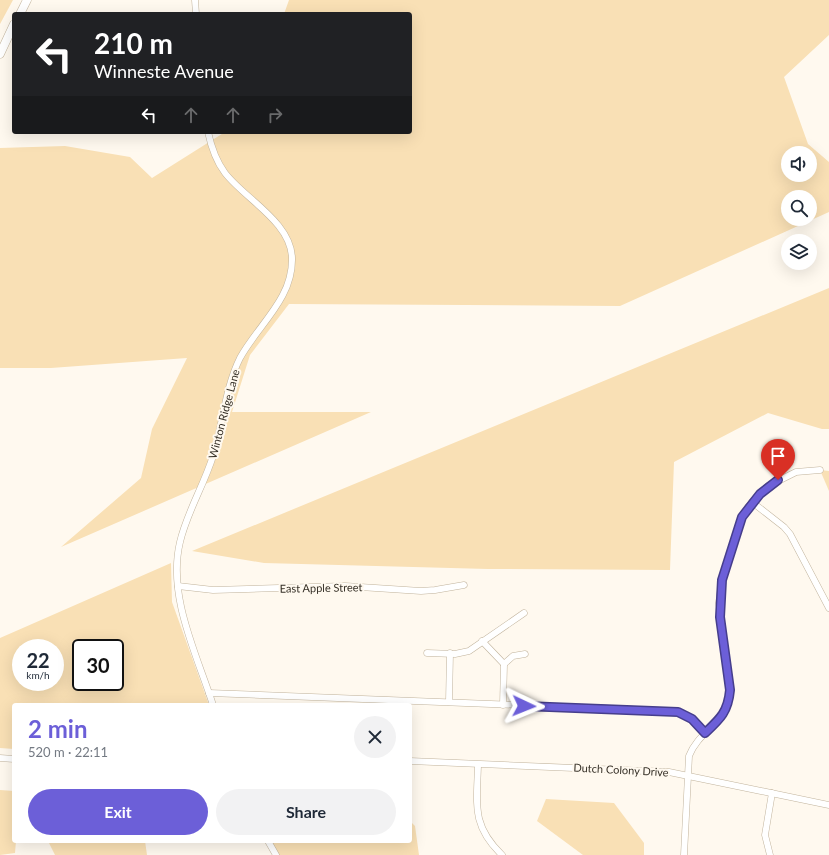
<!DOCTYPE html>
<html lang="en">
<head>
<meta charset="utf-8">
<style>
	body { margin:0; font-family:Lato,sans-serif; background:#f2f2f3; color:#1f2937; height:100vh; display:flex; flex-direction:column; font-size:15px; white-space:nowrap }
	* { box-sizing:border-box; margin:0 }
	p { font-size:13px; color:#747a83 }
	.icon { flex:none; width:22px; height:22px; fill:none; stroke:currentColor; stroke-width:2; stroke-linecap:round; stroke-linejoin:round }
	.map { position:relative; flex:1; overflow:hidden }
	.details { position:absolute; left:12px; top:703px; width:400px; height:140px; display:flex; flex-direction:column; background:#fff; border-radius:4px; box-shadow:0 4px 16px #0002 }
	.details>* { flex:none }
	.guide { position:absolute; left:12px; top:12px; width:400px; height:122px; border-radius:4px; box-shadow:0 4px 16px #0002; background:#202124; color:#fff; overflow:hidden }
	.tools { position:absolute; left:781px; top:146px; display:grid; gap:8px }
	.tools a { display:grid; place-items:center; width:36px; height:36px; border-radius:50%; background:#fff; box-shadow:0 4px 16px #0002; font-size:20px }
	.speed { position:absolute; left:12px; top:639px; display:flex; gap:8px; font-size:20px; font-weight:700; text-align:center }
	.speed>* { display:grid; place-content:center; width:52px; height:52px; border-radius:50%; background:#fff; box-shadow:0 4px 16px #0002; line-height:1 }
	.speed small { font-size:10px; font-weight:400 }
	.speed .limit { border:2px solid #111; border-radius:6px; background:#fff; color:#111 }
	.pin { position:absolute; display:grid; place-items:center; width:34px; height:34px; color:#fff; margin:-41px -17px; border-radius:50% 50% 50% 0; rotate:-45deg; box-shadow:0 0 4px #0007 }
	.pin .icon { rotate:45deg }
	.me { position:absolute; width:44px; margin:-22px; rotate:92deg; stroke-linejoin:round; filter:drop-shadow(0 0 3px #0008) }
	.turn { display:flex; align-items:center; gap:14px; height:84px; padding:0 16px; font-size:18px }
	.turn .icon { width:52px; height:52px; stroke-width:2.5 }
	.turn b { display:block; font-size:28px; line-height:34px }
	.lanes { display:flex; align-items:center; height:38px; padding:0 16px; background:#0003; justify-content:center; gap:20px; direction:ltr }
	.lanes .off { opacity:.35 }
	.round { display:grid; place-items:center; flex:none; width:42px; height:42px; border-radius:21px; background:#f2f2f3 }
	.headline { display:flex; align-items:center; justify-content:space-between; height:68px; padding:0 16px }
	h1 { font-size:24px; font-weight:700; line-height:30px; color:#6c5fd8 }
	.cta { display:flex; gap:8px; margin-top:auto; padding:8px 16px }
	.cta a { flex:1; height:46px; border-radius:24px; background:#6c5fd8; color:#fff; font-size:16px; font-weight:700; line-height:46px; text-align:center }
	.cta a+a { background:#f2f2f3; color:#1f2937 }
	.map>svg:first-child { display:block }
	.green { fill:#f9e0b5; fill-rule:evenodd }
	.lines { fill:none; stroke-linecap:round; stroke-linejoin:round }
	.minor-casing { stroke:#c1b39c; stroke-width:7 }
	.major-casing { stroke:#c1b39c; stroke-width:9 }
	.minor { stroke:#fff; stroke-width:6 }
	.major { stroke:#fff; stroke-width:8 }
	.route-casing { stroke:#463e8c; stroke-width:10 }
	.route { stroke:#6c5fd8; stroke-width:7 }
	.labels { text-anchor:middle; stroke-width:4; stroke-linejoin:round; paint-order:stroke }
	.street-label { font-size:11px; fill:#363027; stroke:#fff9ef }
</style>
</head>
<body>
<div class="map">
<svg width="829" height="855" viewBox="0 0 829 855">
	<rect width="100%" height="100%" fill="#fff9ef"/>
	<g class="green">
		<polygon points="0,0 13,0 0,24"/>
		<path d="M 289,0 L 829,0 L 829,35 L 784,77 L 808,144 L 829,162 L 829,212 L 620,306 L 289,304 L 250,355 L 232,412 L 371,412 L 61,547 L 141,478 L 152,429 L 187,358 L 51,368 L 0,368 L 0,148 L 65,146 L 130,157 L 152,178 L 225,132 L 410,132 L 410,14 L 284,14 ZM 788,153 L 810,153 L 810,175 L 788,175 ZM 788,197 L 810,197 L 810,219 L 788,219 Z"/>
		<polygon points="829,288 829,429 822,429 768,413 674,462 670,570 488,569 264,563 192,551"/>
		<polygon points="820,470 829,471 829,491"/>
		<path d="M 171,563 L 172,602 L 209,705 L 14,705 L 14,749 L 0,748 L 0,638 ZM 21,648 L 55,648 L 55,682 L 21,682 ZM 81,648 L 115,648 L 115,682 L 81,682 Z"/>
		<polygon points="0,790 14,791 14,841 16,841 15,853 0,855"/>
		<polygon points="546,799 614,803 644,843 644,855 583,855 537,821"/>
		<polygon points="410,821 415,826 419,855 276,855 268,841 410,841"/>
		<polygon points="48,841 145,841 147,855 55,855"/>
	</g>
	<g class="lines">
		<defs>
			<g id="minor">
				<polyline points="195,0 196,14"/>
				<path d="M 208,132 C 211,146 216,161 225,173 C 245,199 291,222 292,258 C 293,299 258,325 240,358 C 225,388 223,424 213,456 C 204,485 187,512 180,542 C 167,596 197,655 213,705"/>
				<polyline points="752,502 784,527 790,534 829,608"/>
				<polyline points="178,586 213,590 345,586 421,591 435,590 464,585"/>
				<polyline points="482,641 504,664"/>
				<polyline points="427,653 455,654 469,651 524,613"/>
				<polyline points="209,693 673,711 688,716 705,733"/>
				<polyline points="449,702 450,653"/>
				<polyline points="503,705 504,664 513,656 525,654"/>
				<polyline points="0,758 14,759"/>
				<polyline points="410,761 669,772 829,805"/>
				<path d="M 478,765 C 477,804 471,825 502,855"/>
				<polyline points="268,841 276,855"/>
				<path d="M 684,855 L 689,756 C 700,728 728,725 730,690 L 719,603 L 722,579 L 739,524 L 748,507 L 768,486 L 796,472 L 820,470"/>
				<polyline points="770,855 765,835 772,793"/>
			</g>
			<g id="major">
				<polyline points="20,14 27,0"/>
				<polyline points="0,54 14,24"/>
			</g>
		</defs>
		<use href="#minor" class="minor-casing"/>
		<use href="#major" class="major-casing"/>
		<use href="#minor" class="minor"/>
		<use href="#major" class="major"/>
	</g>
	<g class="lines">
		<defs>
			<path id="route" d="M 524,706 L 678,712 L 692,719 L 705,733 C 720,719 728,712 730,690 L 720,617 L 722,580 L 742,517 L 760,494 L 778,480"/>
		</defs>
		<use href="#route" class="route-casing"/>
		<use href="#route" class="route"/>
	</g>
	<g class="labels">
		<g class="street-label">
			<text transform="translate(224 414) rotate(-75)" y="4">Winton Ridge Lane</text>
			<text transform="translate(321 588) rotate(-1)" y="4">East Apple Street</text>
			<text transform="translate(621 770) rotate(3)" y="4">Dutch Colony Drive</text>
		</g>
	</g>
</svg>
<div class="tools">
<a><svg class="icon" aria-label="sound" viewBox="0 0 24 24"><path d="M4 9h4l5-4v14l-5-4H4zM17 9q2 3 0 6"/></svg></a>
<a><svg class="icon" aria-label="search" viewBox="0 0 24 24"><circle cx="10" cy="10" r="6"/><path d="M15 15l6 6"/></svg></a>
<a><svg class="icon" aria-label="layers" viewBox="0 0 24 24"><path d="M12 4l9 5-9 5-9-5zM3 14l9 5 9-5"/></svg></a>
</div>
<div class="speed"><div>22<small>km/h</small></div><div class="limit">30</div></div>
<div class="pin" style="left:778px;top:480px;background:#d93025"><svg class="icon" aria-label="arrive" viewBox="0 0 24 24"><path d="M6 21V4h12l-3 4 3 4H6"/></svg></div>
<svg class="me" style="left:524px;top:706px" viewBox="-20 -20 40 40"><path d="M0-17L14 15 0 8-14 15z" fill="#6c5fd8" stroke="#fff" stroke-width="4"/></svg>
<div class="guide">
<div class="turn"><svg class="icon" aria-label="left" viewBox="0 0 24 24"><path d="M17 20v-9H6M10 6l-5 5 5 5"/></svg><div><b>210 m</b>Winneste Avenue</div></div>
<div class="lanes"><svg class="icon" aria-label="left" viewBox="0 0 24 24"><path d="M17 20v-9H6M10 6l-5 5 5 5"/></svg><svg class="icon off" aria-label="ahead" viewBox="0 0 24 24"><path d="M12 20V5M6 11l6-6 6 6"/></svg><svg class="icon off" aria-label="ahead" viewBox="0 0 24 24"><path d="M12 20V5M6 11l6-6 6 6"/></svg><svg class="icon off" aria-label="right" viewBox="0 0 24 24"><path d="M7 20v-9h11M14 6l5 5-5 5"/></svg></div>
</div>
<section class="details">
<div class="headline"><div><h1>2 min</h1><p>520 m · 22:11</p></div><a class="round"><svg class="icon" aria-label="close" viewBox="0 0 24 24"><path d="M6 6l12 12M18 6L6 18"/></svg></a></div>
<div class="cta"><a>Exit</a><a>Share</a></div>
</section>
</div>
</body>
</html>
